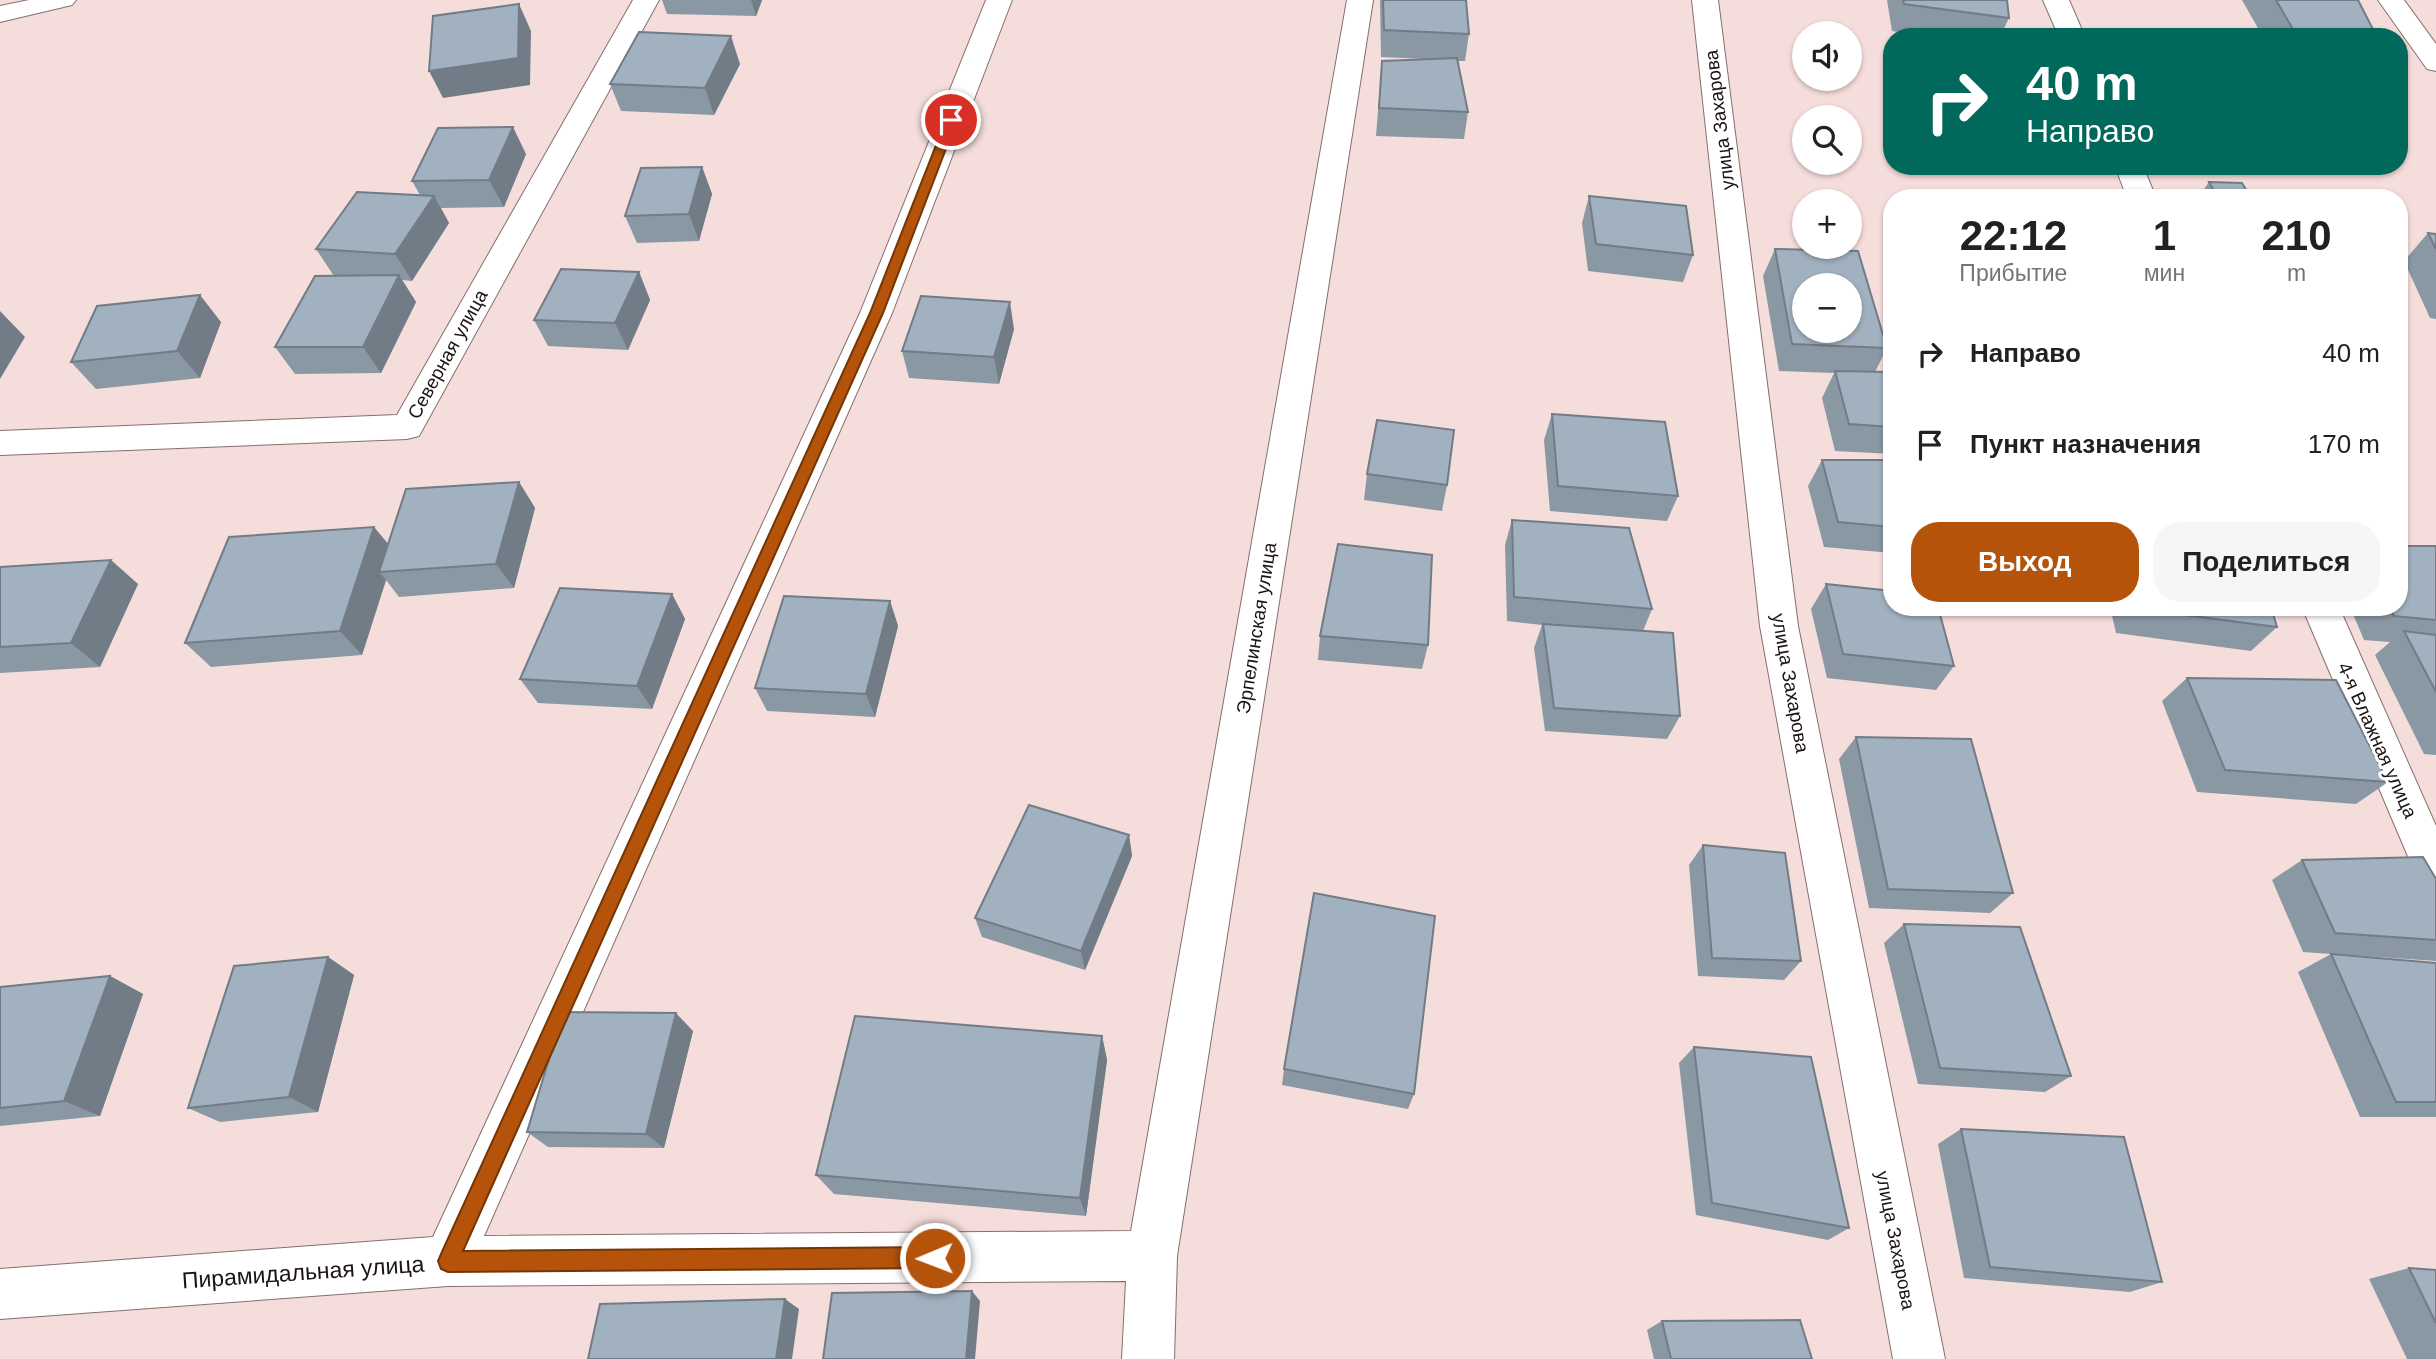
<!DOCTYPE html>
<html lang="ru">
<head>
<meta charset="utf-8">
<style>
	body { margin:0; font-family:Helvetica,sans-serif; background:#f6f6f6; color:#202124; height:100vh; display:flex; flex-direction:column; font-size:26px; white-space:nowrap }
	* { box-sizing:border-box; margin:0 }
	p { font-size:23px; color:#757577 }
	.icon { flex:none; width:38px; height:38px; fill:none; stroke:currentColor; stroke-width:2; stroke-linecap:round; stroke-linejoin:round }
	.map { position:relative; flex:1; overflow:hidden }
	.side { position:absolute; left:1883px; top:189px; width:525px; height:427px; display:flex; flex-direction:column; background:#fff; border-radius:28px; box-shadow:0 2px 5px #0004 }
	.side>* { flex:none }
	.guide { position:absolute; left:1883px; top:28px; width:525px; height:147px; border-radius:28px; box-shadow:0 2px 5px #0004; background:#00695c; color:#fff; overflow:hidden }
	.fabs { position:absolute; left:1792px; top:21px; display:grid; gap:14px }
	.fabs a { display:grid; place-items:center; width:70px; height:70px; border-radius:50%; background:#fff; box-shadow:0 2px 5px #0004; font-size:35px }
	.pin { position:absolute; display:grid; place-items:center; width:60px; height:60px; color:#fff; margin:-30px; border:4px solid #fff; border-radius:50%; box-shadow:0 2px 7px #0007 }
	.me { position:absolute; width:77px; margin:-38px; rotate:269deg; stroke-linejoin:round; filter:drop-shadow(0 0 5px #0008) }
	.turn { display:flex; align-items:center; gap:24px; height:147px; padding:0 28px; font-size:32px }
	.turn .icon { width:91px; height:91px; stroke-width:2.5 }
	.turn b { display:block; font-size:49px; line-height:60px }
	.eta { display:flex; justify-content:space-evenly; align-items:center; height:119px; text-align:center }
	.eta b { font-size:42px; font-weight:600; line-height:49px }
	.primary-button { display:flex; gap:14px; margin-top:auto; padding:14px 28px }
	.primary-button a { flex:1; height:80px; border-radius:28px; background:#b45309; color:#fff; font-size:28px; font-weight:600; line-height:80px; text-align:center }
	.primary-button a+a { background:#f6f6f6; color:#202124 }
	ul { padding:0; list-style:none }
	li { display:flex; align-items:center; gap:21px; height:91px; padding:0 28px }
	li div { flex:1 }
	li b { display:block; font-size:26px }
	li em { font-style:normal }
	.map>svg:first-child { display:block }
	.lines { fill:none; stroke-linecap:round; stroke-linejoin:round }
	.minor-casing { stroke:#846f6e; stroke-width:2 }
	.secondary-casing { stroke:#846f6e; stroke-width:2 }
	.minor { fill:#fff; fill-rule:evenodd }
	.secondary { fill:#fff; fill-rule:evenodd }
	.wall { fill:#8a98a4 }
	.shaded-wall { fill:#717c86 }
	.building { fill:#a1b1bf; stroke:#717c86; stroke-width:2; fill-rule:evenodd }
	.route { fill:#b45309; stroke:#753606; stroke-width:2 }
	.labels { text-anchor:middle; stroke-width:6; stroke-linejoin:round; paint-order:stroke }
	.street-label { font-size:19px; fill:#1c1413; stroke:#fff }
	.near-street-label { font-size:23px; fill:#1c1413; stroke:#fff }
</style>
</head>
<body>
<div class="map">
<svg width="2436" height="1359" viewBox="0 0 2436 1359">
	<rect width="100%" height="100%" fill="#f5dddb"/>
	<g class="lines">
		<defs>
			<g id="minor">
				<polygon points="633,0 659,0 419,436 407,439 0,455 0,431 397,415"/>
				<polygon points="986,0 1012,0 892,313 484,1236 1131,1231 1347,0 1373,0 1177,1256 1174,1359 1122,1359 1126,1281 448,1286 0,1319 0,1269 433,1237 860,313"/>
				<polygon points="1692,0 1718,0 1798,626 1945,1359 1893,1359 1760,626"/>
				<polygon points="2043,0 2069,0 2085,37 2059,37"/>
				<polygon points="2378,0 2404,0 2436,44 2436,71 2427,69"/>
				<polygon points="2115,166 2143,166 2156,198 2127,198"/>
				<polygon points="2302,607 2339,607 2436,826 2436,892 2421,887"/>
			</g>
			<polygon id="secondary" points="29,0 76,0 72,5 0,22 0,6"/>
		</defs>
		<use href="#minor" class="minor-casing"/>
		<use href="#secondary" class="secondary-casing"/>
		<use href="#minor" class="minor"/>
		<use href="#secondary" class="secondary"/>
	</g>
	<g class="wall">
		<polygon points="662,0 762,0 756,16 667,14"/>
		<polygon points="1380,0 1466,0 1469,34 1465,61 1458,61 1468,112 1464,139 1376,136 1382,61 1425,59 1381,57"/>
		<polygon points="1887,0 2007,0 2009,18 2000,37 1931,37 1892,31"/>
		<polygon points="2242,0 2358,0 2377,37 2263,37"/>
		<polygon points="740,64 714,115 621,111 610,84"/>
		<polygon points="526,154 504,207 441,208 449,223 412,281 402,280 416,302 381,373 295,374 275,347 334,276 316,249 420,195 412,181"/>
		<polygon points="702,167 712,194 699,241 637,243 625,216"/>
		<polygon points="2209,182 2251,198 2198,198"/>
		<polygon points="1589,196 1693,255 1683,282 1588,271 1582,223"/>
		<polygon points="2428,233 2436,234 2436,319 2430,318 2404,261"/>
		<polygon points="1775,249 1887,348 1875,372 1892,372 1892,454 1835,451 1822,398 1834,373 1779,371 1763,276"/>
		<polygon points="639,272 650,300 628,350 548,346 534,320"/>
		<polygon points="221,322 200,378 96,389 71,362"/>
		<polygon points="1014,329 999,384 909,378 902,351"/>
		<polygon points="1552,414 1678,496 1667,521 1550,511 1544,440"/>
		<polygon points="1822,460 1892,460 1892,553 1824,547 1808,486"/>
		<polygon points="1367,474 1447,485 1442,511 1364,500"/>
		<polygon points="519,482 535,508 514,588 399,597 386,580 362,655 211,667 185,643"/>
		<polygon points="1512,520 1652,609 1643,631 1680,716 1667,739 1545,731 1534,648 1542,625 1507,621 1505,545"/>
		<polygon points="2436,546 2436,755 2424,754 2375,655 2390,642 2364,640 2350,607 2399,607"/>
		<polygon points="0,567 138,584 100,667 0,673"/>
		<polygon points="1826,584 1954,666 1936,690 1827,678 1811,609"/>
		<polygon points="672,594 685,619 652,709 538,703 520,679"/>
		<polygon points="890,601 898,626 875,717 767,711 755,688"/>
		<polygon points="2110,607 2271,607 2277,627 2251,651 2116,633"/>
		<polygon points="1320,636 1428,645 1422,669 1318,660"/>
		<polygon points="2187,678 2388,782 2356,804 2197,792 2162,701"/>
		<polygon points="1856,737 2013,893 1990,913 1869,908 1839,759"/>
		<polygon points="1129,835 1132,856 1085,970 982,937 975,918"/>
		<polygon points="1703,845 1801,961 1784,980 1698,976 1689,865"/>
		<polygon points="2302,860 2436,940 2436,961 2336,954 2436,963 2436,1117 2360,1117 2298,972 2331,954 2303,952 2272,880"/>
		<polygon points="1904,924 2071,1076 2045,1092 1918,1084 1884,943"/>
		<polygon points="328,957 354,975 318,1112 220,1122 188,1108"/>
		<polygon points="110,976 143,994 100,1116 0,1126 0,987"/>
		<polygon points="693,1031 664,1148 548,1147 527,1132"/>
		<polygon points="1102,1036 1107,1060 1086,1216 834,1194 816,1175"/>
		<polygon points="1694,1047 1849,1228 1828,1240 1696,1215 1679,1063"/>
		<polygon points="1284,1069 1414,1094 1408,1109 1282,1085"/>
		<polygon points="1961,1129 2162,1282 2130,1292 1964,1278 1938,1144"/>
		<polygon points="2409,1268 2436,1270 2436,1359 2407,1359 2369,1279"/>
		<polygon points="1662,1321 1812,1359 1654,1359 1647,1330"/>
	</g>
	<g class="shaded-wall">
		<polygon points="751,0 762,0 756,16"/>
		<polygon points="519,4 531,31 530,85 443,98 429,71"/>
		<polygon points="731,36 740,64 714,115 705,88"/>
		<polygon points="513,127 526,154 504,207 489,180"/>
		<polygon points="702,167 712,194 699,241 689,214"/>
		<polygon points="434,196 449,223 412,281 395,254"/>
		<polygon points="639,272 650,300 628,350 615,323"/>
		<polygon points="399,275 416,302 381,373 363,347"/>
		<polygon points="200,295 221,322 200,378 177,351"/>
		<polygon points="1010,302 1014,329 999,384 994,357"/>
		<polygon points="0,311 25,337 0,379"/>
		<polygon points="519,482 535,508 514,588 496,564"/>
		<polygon points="374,527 395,552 379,572 386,580 362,655 340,631"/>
		<polygon points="111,560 138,584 100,667 71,643"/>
		<polygon points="672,594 685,619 652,709 637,686"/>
		<polygon points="890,601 898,626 875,717 866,694"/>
		<polygon points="1129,835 1132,856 1085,970 1081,951"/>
		<polygon points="328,957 354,975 318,1112 289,1097"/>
		<polygon points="110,976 143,994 100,1116 64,1101"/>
		<polygon points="676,1013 693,1031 664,1148 646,1134"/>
		<polygon points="1102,1036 1107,1060 1086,1216 1080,1198"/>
		<polygon points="972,1291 980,1301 975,1359 966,1359"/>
		<polygon points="785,1299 799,1309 792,1359 776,1359"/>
	</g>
	<g class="building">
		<polygon points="1383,0 1466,0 1469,34 1384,30"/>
		<polygon points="1903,0 2007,0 2009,18 1904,4"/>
		<polygon points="2276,0 2358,0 2377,37 2294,31"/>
		<polygon points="519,4 518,58 429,71 433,16"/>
		<polygon points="639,32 731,36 705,88 610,84"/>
		<polygon points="2173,33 2256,37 2175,37"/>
		<polygon points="1457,58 1468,112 1379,108 1382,61"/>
		<polygon points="513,127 489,180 412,181 438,128"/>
		<polygon points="702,167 689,214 625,216 641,168"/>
		<polygon points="2209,182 2242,183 2251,198 2218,198"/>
		<polygon points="357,192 434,196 395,254 316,249"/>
		<polygon points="1589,196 1686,206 1693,255 1596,244"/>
		<polygon points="2428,233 2436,234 2436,249"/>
		<path d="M 1775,249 L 1858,251 L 1887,348 L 1792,344 ZM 1804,285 L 1850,285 L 1850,331 L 1804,331 Z"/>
		<polygon points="561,269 639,272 615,323 534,320"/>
		<polygon points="399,275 363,347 275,347 315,276"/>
		<polygon points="200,295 177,351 71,362 97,306"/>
		<polygon points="921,296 1010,302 994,357 902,351"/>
		<polygon points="1835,371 1892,372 1892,427 1849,424"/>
		<polygon points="1552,414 1665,422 1678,496 1558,486"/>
		<polygon points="1377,420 1454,430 1447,485 1367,474"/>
		<polygon points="1822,460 1892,460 1892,527 1838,522"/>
		<polygon points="519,482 496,564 379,572 406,489"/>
		<polygon points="1512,520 1629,528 1652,609 1514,597"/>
		<polygon points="374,527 340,631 185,643 229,537"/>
		<polygon points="1338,544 1432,555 1428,645 1320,636"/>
		<polygon points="2399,546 2436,546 2436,620 2394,616 2390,607 2399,607"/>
		<polygon points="111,560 71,643 0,647 0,567"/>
		<polygon points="1826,584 1892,591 1892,607 1938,607 1954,666 1843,654"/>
		<polygon points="560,588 672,594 637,686 520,679"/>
		<polygon points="784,596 890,601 866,694 755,688"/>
		<polygon points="2139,607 2271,607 2277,627 2139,609"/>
		<polygon points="1543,624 1673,633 1680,716 1554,708"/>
		<polygon points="2404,631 2436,635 2436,692"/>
		<polygon points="2187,678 2336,680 2388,782 2225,770"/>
		<polygon points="1856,737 1971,739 2013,893 1888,889"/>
		<polygon points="1029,805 1129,835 1081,951 975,918"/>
		<polygon points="1703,845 1785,853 1801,961 1712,958"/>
		<polygon points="2423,857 2436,879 2436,940 2335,933 2302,860"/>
		<polygon points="1314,893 1435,916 1414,1094 1284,1069"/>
		<polygon points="1904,924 2020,927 2071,1076 1940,1068"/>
		<polygon points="2331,954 2436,963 2436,1102 2396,1102"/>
		<polygon points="328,957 289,1097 188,1108 234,966"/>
		<polygon points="110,976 64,1101 0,1108 0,987"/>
		<polygon points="563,1012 676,1013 646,1134 527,1132"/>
		<polygon points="855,1016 1102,1036 1080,1198 816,1175"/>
		<polygon points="1694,1047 1811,1057 1849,1228 1712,1203"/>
		<polygon points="1961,1129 2124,1137 2162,1282 1990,1267"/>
		<polygon points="2409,1268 2436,1270 2436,1323"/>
		<polygon points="972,1291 966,1359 823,1359 832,1293"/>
		<polygon points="785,1299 776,1359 588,1359 600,1304"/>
		<polygon points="1800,1320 1812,1359 1671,1359 1662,1321"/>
	</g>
	<polygon class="route" points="951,117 957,120 883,313 463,1251 935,1247 942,1250 945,1258 942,1265 935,1268 448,1272 441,1269 438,1261 441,1254 870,313 946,120"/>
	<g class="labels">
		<g class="street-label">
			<text transform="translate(1719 120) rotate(-97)" y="7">улица Захарова</text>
			<text transform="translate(447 354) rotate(-61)" y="7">Северная улица</text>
			<text transform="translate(1256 628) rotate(-81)" y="7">Эрпелинская улица</text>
			<text transform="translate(1791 683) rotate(80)" y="7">улица Захарова</text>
			<text transform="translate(2378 740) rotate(66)" y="7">4-я Влажная улица</text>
			<text transform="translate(1896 1240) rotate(79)" y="7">улица Захарова</text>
		</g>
		<g class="near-street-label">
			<text transform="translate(303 1272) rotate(-4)" y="8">Пирамидальная улица</text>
		</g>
	</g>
</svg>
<div class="fabs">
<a><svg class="icon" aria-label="sound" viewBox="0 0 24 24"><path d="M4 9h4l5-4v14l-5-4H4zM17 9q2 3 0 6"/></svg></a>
<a><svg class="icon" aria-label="search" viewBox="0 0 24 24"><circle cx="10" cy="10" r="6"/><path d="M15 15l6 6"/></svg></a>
<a>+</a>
<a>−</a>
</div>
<div class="pin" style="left:951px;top:120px;background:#d93025"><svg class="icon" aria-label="arrive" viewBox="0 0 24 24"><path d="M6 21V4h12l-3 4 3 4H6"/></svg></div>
<svg class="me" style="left:935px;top:1258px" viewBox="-20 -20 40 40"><circle r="17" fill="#b45309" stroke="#fff" stroke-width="3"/><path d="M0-11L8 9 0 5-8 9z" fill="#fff"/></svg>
<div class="guide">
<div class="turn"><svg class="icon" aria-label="right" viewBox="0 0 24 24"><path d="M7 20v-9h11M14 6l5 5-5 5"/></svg><div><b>40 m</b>Направо</div></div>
</div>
<section class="side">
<div class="eta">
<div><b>22:12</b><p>Прибытие</p></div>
<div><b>1</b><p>мин</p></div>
<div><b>210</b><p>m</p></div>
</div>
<ul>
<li><svg class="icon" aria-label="right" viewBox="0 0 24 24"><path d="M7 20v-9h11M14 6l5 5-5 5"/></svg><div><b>Направо</b></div><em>40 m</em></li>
<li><svg class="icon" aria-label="arrive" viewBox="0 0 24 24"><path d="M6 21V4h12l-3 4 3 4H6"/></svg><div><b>Пункт назначения</b></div><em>170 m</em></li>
</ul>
<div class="primary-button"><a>Выход</a><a>Поделиться</a></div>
</section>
</div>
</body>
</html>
